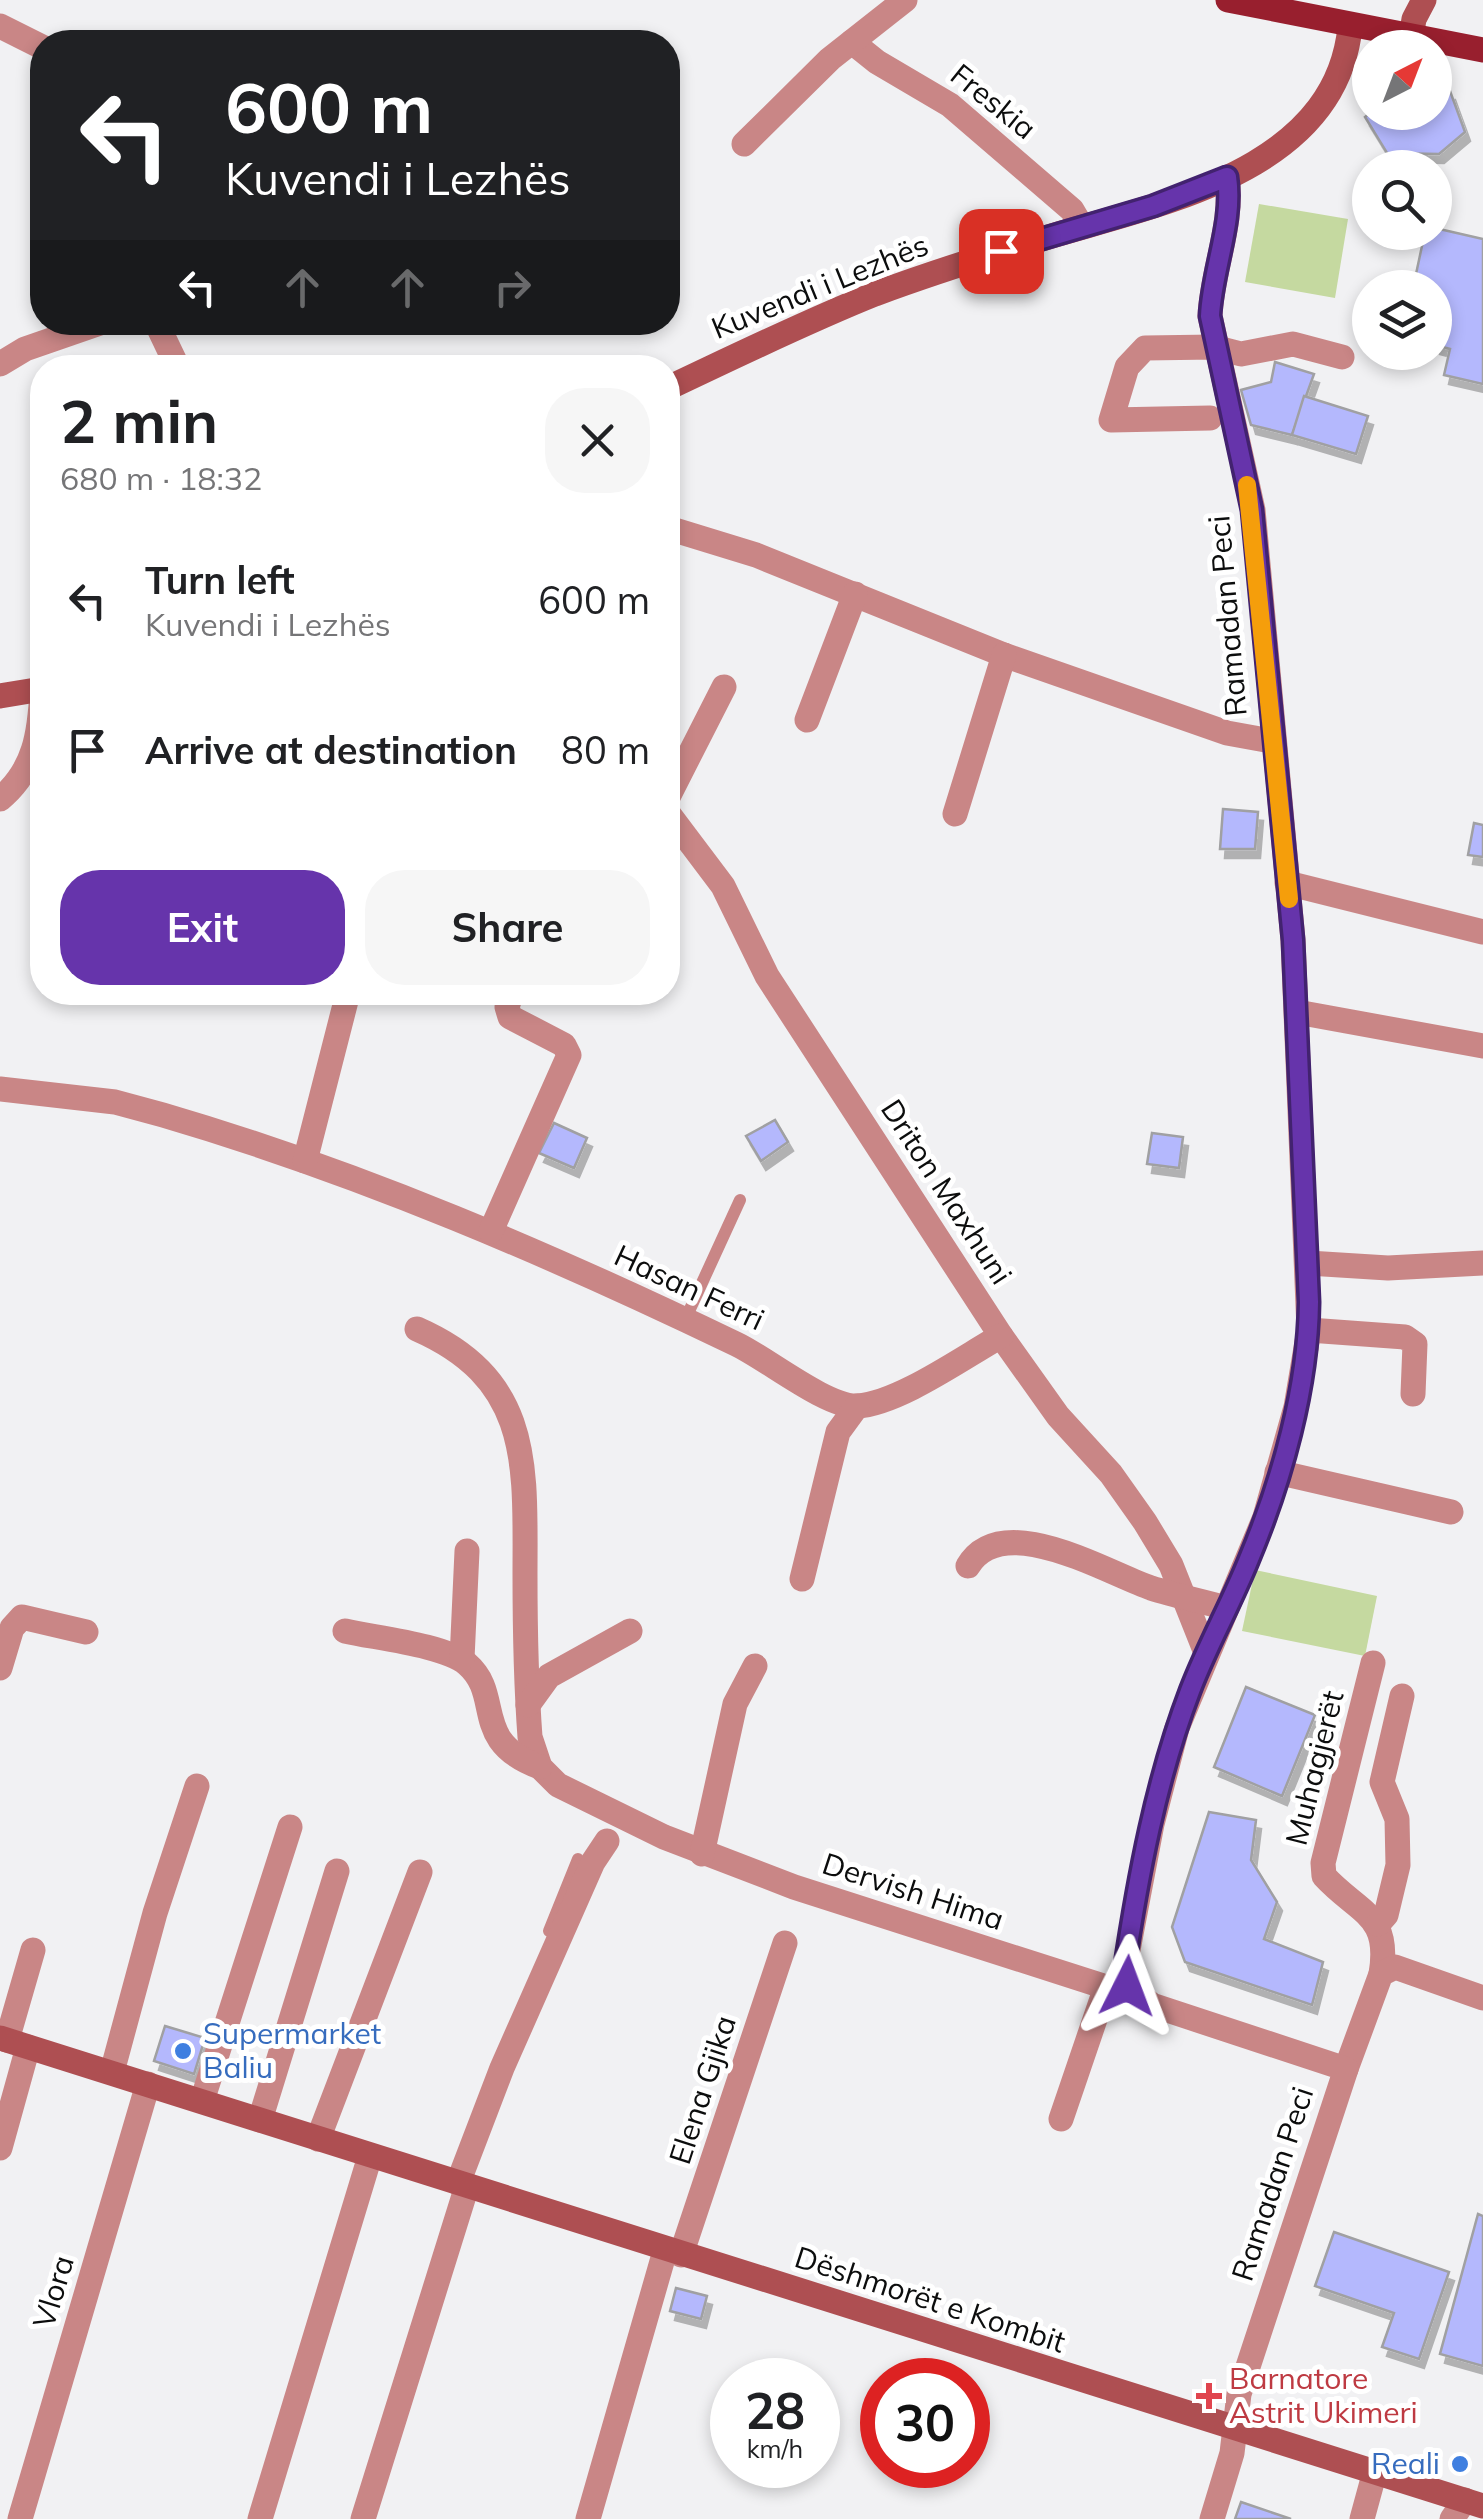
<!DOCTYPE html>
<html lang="en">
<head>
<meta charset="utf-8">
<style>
	body { margin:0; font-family:Mulish,sans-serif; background:#f6f6f6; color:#202124; height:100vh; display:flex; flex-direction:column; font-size:38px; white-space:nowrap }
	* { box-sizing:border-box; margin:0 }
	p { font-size:32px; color:#757577 }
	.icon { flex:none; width:55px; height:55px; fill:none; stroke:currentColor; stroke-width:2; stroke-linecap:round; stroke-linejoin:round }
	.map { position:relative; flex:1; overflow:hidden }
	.drawer { position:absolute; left:30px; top:355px; width:650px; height:650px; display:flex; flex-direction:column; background:#fff; border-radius:40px; box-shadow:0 5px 15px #0003 }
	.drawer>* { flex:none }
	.banner { position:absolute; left:30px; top:30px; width:650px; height:305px; border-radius:40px; box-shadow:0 5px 15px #0003; background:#202124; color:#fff; overflow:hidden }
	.needle { width:65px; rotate:42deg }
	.controls { position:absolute; left:1352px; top:30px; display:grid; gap:20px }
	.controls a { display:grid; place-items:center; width:100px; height:100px; border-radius:50%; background:#fff; box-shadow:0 5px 15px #0003; font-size:50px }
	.speed { position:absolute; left:710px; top:2358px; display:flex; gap:20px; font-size:50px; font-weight:700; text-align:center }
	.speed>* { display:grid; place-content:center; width:130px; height:130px; border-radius:50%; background:#fff; box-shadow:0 5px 15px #0003; line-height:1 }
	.speed small { font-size:25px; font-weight:400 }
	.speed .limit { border:15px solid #d22; background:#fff; color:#111 }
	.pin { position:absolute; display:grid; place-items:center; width:85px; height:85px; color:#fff; margin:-42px; border-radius:20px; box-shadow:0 5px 15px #0006 }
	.me { position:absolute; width:110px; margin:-55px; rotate:3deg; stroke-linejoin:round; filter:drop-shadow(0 0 8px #0008) }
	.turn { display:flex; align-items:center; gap:35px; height:210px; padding:0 30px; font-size:45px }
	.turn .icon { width:130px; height:130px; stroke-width:2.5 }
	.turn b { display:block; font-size:70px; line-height:85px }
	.lanes { display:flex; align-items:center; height:95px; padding:0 30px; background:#0003; justify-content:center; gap:50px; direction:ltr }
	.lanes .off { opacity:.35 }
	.round { display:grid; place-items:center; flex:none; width:105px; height:105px; border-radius:40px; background:#f6f6f6 }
	.summary { display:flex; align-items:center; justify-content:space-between; height:170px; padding:0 30px }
	h1 { font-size:60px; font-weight:700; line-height:75px }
	.action { display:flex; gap:20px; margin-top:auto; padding:20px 30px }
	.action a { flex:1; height:115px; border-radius:40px; background:#6634ab; color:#fff; font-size:40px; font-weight:700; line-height:115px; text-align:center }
	.action a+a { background:#f6f6f6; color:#202124 }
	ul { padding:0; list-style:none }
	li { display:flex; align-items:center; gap:30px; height:150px; padding:0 30px }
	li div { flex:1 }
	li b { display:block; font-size:38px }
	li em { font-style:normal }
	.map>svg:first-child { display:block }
	.green { fill:#c5d9a0 }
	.building { fill:#b4b8fd; stroke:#a0a0a2; stroke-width:2.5; filter:url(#shadow) }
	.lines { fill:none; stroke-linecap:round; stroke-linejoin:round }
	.lane { stroke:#c98686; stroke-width:12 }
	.street { stroke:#c98686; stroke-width:25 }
	.secondary { stroke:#ae4f52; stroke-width:25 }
	.primary { stroke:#981f2e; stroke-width:25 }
	.route-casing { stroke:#42226f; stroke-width:25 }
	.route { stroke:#6634ab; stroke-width:18 }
	.slow { stroke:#f59e0b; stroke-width:18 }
	.shop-dot { fill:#3f7fe0; stroke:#fff; stroke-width:4 }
	.health-dot { fill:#e0444e; stroke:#fff; stroke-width:4 }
	.labels { text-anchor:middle; stroke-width:10; stroke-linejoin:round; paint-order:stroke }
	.street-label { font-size:30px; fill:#0c0d0d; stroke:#fff }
	.shop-label { font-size:30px; fill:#366cbe; stroke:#fff; text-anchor:start }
	.health-label { font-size:30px; fill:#be3a42; stroke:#fff; text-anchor:start }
</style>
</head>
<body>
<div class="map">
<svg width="1483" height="2519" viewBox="0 0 1483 2519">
	<defs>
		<filter id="shadow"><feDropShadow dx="5" dy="9" stdDeviation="0" flood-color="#0004"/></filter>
	</defs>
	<rect width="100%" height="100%" fill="#f1f1f3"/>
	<g class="green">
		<polygon points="1259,204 1348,219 1335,298 1245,282"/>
		<polygon points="1255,1570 1377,1596 1365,1656 1242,1631"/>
	</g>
	<g class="building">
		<polygon points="1435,90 1450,91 1465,132 1439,154 1387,153 1365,117 1371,112 1435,112"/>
		<polygon points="1435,228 1483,239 1483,384 1444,375 1450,349 1435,345 1435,288 1413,288 1425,232 1435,232"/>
		<polygon points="1275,362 1314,374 1292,435 1251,425 1241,390 1271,382"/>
		<polygon points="1304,396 1368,416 1356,454 1292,435"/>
		<polygon points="1223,809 1258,812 1255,849 1220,849"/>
		<polygon points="1474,823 1483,825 1483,857 1468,855"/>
		<polygon points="775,1120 788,1142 761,1161 746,1136"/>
		<polygon points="554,1123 587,1138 574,1168 539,1153"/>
		<polygon points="1152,1133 1183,1137 1179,1168 1147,1164"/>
		<polygon points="1246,1687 1315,1715 1282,1796 1214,1767"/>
		<polygon points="1209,1812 1256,1820 1251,1860 1277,1902 1264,1939 1323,1962 1312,2005 1185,1962 1172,1927"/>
		<polygon points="165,2026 205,2038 194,2074 154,2061"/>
		<polygon points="1478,2214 1483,2216 1483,2366 1440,2354"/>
		<polygon points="1334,2232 1449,2272 1419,2359 1382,2347 1394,2313 1315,2286"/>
		<polygon points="676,2288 707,2296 701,2319 670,2311"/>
		<polygon points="1241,2502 1291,2519 1235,2519"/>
	</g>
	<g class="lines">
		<g class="lane">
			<polyline points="685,1320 740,1200"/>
			<polyline points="549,1931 578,1859"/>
		</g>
		<g class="street">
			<polyline points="0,26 42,47"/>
			<polyline points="852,42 877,62 950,105 1072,210 1082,227"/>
			<polyline points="744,144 830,59 905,0"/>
			<polyline points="156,322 178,368"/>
			<polyline points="0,364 25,349 103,322"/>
			<polyline points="1210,418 1111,420 1127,367 1145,348 1214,347 1241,354 1293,344 1342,357"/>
			<polyline points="668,528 756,555 1004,655 1227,733 1271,741"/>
			<polyline points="807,720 855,594"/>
			<polyline points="668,797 724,687"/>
			<path d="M 0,799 C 35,770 40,733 42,689"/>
			<polyline points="668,813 723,886 767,976 1001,1336 1058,1416 1111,1474 1145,1522 1171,1565 1206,1653"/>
			<polyline points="955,814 1004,655"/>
			<polyline points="1287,883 1483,932"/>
			<polyline points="1297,1012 1483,1046"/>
			<path d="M 0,1089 L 115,1102 L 163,1115 C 361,1173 551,1255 736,1344 C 766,1358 826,1407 857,1406 C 898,1404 965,1356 1001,1336"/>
			<polyline points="305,1161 347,997"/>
			<polyline points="491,1231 569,1055 564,1045 510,1017 507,1007 512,992"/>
			<polyline points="1308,1263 1388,1268 1483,1263"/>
			<path d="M 417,1329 C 533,1380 525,1466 525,1575 C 525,1629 526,1683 530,1737 L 540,1767 L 558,1785 L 664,1837 L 794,1887 L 1106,1987 L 1127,1986"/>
			<polyline points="1309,1330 1405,1337 1415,1344 1413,1394"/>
			<polyline points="1277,1472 1451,1512"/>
			<path d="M 968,1566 C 1002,1509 1105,1572 1151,1588 C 1176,1596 1202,1601 1226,1608"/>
			<polyline points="802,1579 838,1432 857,1406"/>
			<path d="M 345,1631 C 375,1638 445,1645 467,1664 C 504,1696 469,1741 540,1767"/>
			<polyline points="462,1659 467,1551"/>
			<path d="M 1373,1663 L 1323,1863 L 1324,1876 C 1359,1914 1391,1914 1381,1974"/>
			<polyline points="0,1668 12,1628 22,1617 86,1632"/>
			<polyline points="528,1705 549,1676 630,1631"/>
			<polyline points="702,1854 735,1704 755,1666"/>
			<polyline points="1378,1924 1386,1915 1398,1865 1397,1819 1382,1782 1402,1696"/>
			<polyline points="7,2040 33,1950"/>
			<polyline points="1346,2069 1381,1974 1395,1967 1483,1998"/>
			<polyline points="112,2072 155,1913 197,1786"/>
			<polyline points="202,2101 290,1827"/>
			<polyline points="1061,2119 1106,1987"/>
			<polyline points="260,2120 337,1871"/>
			<polyline points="318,2139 420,1872"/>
			<polyline points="0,2148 28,2047"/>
			<polyline points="458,2183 502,2068 593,1862 607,1841"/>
			<polyline points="681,2255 785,1943"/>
			<polyline points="20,2519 148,2084"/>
			<polyline points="260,2519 370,2156"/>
			<polyline points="363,2519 467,2186"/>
			<polyline points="588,2519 665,2251"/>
			<path d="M 1212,2519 L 1232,2453 L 1239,2394 L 1346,2069 L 1152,2005 L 1127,1986 L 1124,1971 L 1152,1824 L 1177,1728 L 1265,1517 L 1296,1407 L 1309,1330 L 1293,940 L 1253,510 L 1210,316 C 1212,270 1234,223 1227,177"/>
			<polyline points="1362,2519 1374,2475"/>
			<polyline points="1452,2519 1465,2500"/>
		</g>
		<g class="secondary">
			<polyline points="1411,38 1414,19 1424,0"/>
			<path d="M 668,388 C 736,356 805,322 875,294 C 934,272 995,253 1055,235 C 1167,202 1336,168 1350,27"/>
			<polyline points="0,696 42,689"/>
			<polyline points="0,2038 1483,2506"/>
		</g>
		<polyline class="primary" points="1228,0 1483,50"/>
	</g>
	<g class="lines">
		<defs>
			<path id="route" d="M 1001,251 L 1153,206 L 1227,177 C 1234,222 1212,270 1210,316 L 1252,510 L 1293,940 L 1309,1302 C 1308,1387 1282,1480 1249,1559 C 1231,1604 1207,1646 1190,1691 C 1156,1780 1138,1877 1124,1971 L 1127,1986"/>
		</defs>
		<use href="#route" class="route-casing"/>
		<use href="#route" class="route"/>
		<polyline class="slow" points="1247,485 1289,899"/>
	</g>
	<g class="shop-dot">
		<circle cx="183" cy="2051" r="10"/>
		<circle cx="1460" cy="2464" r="10"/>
	</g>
	<path class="health-dot" d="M1204 2381h10v10h10v10h-10v10h-10v-10h-10v-10h10z"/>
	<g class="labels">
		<g class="street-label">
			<text transform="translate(993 102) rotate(39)" y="10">Freskia</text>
			<text transform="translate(820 287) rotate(-22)" y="10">Kuvendi i Lezhës</text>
			<text transform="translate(1228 616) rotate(-95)" y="10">Ramadan Peci</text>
			<text transform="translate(946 1192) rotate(57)" y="10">Driton Maxhuni</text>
			<text transform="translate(689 1288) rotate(25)" y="10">Hasan Ferri</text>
			<text transform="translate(1315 1768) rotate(-76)" y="10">Muhagjerët</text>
			<text transform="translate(913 1892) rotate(18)" y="10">Dervish Hima</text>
			<text transform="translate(703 2090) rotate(-72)" y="10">Elena Gjika</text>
			<text transform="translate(1273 2184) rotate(-72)" y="10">Ramadan Peci</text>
			<text transform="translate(54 2292) rotate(-73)" y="10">Vlora</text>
			<text transform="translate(930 2300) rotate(18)" y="10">Dëshmorët e Kombit</text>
		</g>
		<g class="shop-label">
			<text x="203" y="2044">Supermarket<tspan x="203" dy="34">Baliu</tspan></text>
			<text x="1440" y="2474" text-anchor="end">Reali</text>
		</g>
		<g class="health-label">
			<text x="1229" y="2389">Barnatore<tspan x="1229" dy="34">Astrit Ukimeri</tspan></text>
		</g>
	</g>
</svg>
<div class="controls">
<a><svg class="needle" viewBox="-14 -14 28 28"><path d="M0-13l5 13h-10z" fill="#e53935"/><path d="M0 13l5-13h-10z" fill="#757577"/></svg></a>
<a><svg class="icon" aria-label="search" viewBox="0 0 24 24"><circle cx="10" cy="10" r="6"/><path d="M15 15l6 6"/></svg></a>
<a><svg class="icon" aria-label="layers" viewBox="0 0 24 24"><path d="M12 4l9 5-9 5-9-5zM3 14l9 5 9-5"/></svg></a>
</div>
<div class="speed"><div>28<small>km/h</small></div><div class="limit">30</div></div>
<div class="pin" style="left:1001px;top:251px;background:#d93025"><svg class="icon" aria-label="arrive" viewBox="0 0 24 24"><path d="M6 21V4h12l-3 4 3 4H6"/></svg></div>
<svg class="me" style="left:1127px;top:1986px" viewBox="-20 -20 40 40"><path d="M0-17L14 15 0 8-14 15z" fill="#6634ab" stroke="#fff" stroke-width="4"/></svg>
<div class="banner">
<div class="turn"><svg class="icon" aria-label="left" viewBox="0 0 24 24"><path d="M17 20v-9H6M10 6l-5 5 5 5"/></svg><div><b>600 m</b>Kuvendi i Lezhës</div></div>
<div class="lanes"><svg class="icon" aria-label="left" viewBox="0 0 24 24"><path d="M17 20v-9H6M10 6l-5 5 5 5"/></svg><svg class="icon off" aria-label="ahead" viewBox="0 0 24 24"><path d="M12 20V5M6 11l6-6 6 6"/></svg><svg class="icon off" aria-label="ahead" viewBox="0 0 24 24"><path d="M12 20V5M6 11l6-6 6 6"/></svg><svg class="icon off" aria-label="right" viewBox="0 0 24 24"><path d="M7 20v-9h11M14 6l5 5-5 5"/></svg></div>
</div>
<section class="drawer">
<div class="summary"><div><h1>2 min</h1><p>680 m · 18:32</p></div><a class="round"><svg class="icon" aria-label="close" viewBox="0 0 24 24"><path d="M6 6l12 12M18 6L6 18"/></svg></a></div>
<ul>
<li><svg class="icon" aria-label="left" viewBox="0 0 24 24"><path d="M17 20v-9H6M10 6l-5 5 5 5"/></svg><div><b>Turn left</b><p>Kuvendi i Lezhës</p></div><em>600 m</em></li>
<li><svg class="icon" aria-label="arrive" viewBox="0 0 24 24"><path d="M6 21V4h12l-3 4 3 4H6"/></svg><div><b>Arrive at destination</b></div><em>80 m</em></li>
</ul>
<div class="action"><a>Exit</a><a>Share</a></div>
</section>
</div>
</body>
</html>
